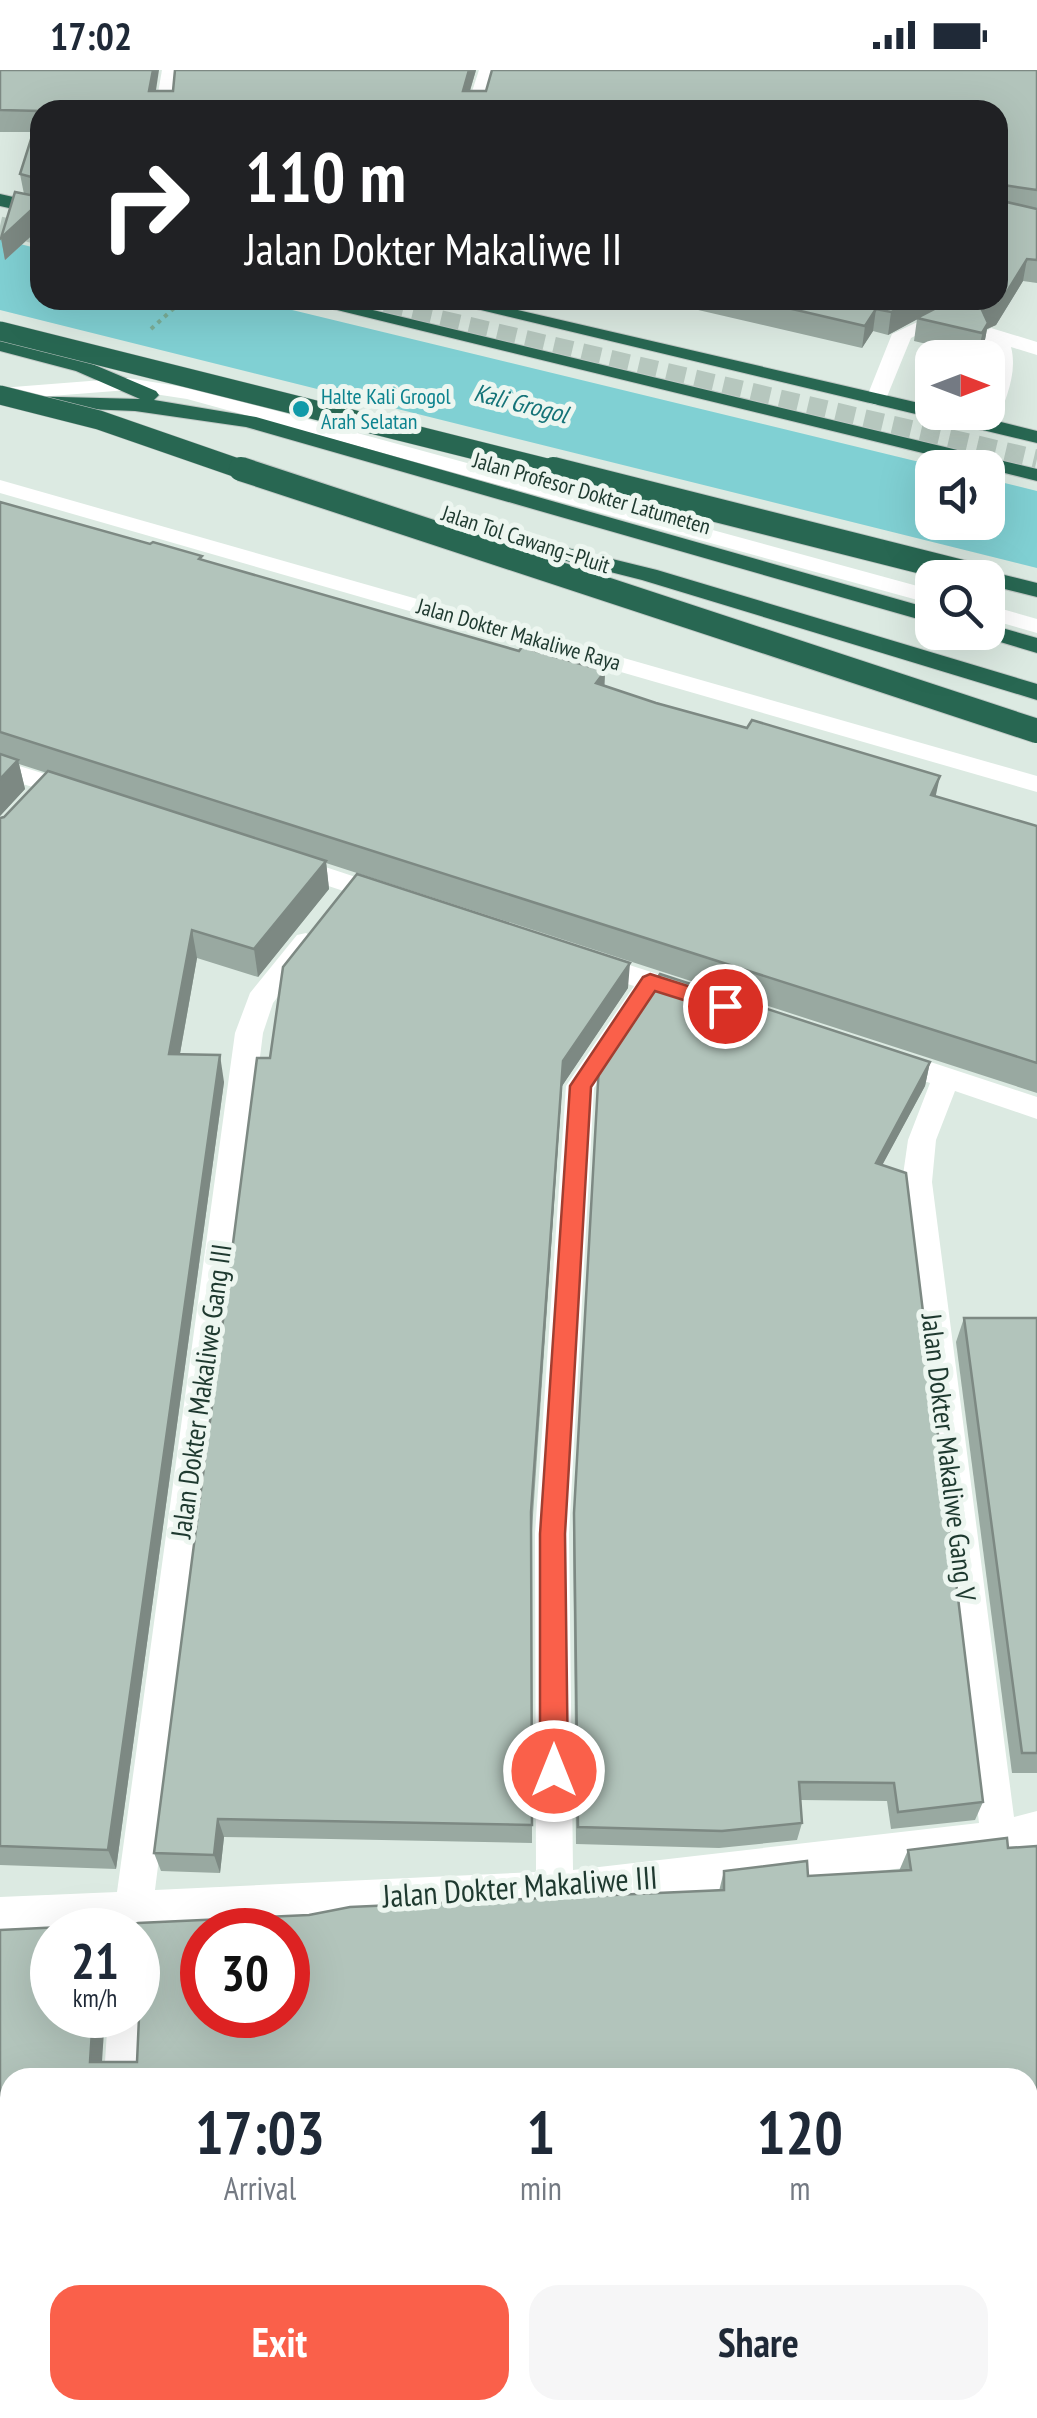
<!DOCTYPE html>
<html lang="en">
<head>
<meta charset="utf-8">
<style>
	body { margin:0; font-family:"PT Sans Narrow",sans-serif; background:#f6f6f7; color:#1f2937; height:100vh; display:flex; flex-direction:column; font-size:38px; white-space:nowrap }
	* { box-sizing:border-box; margin:0 }
	p { font-size:32px; color:#747a83 }
	.icon { flex:none; width:55px; height:55px; fill:none; stroke:currentColor; stroke-width:2; stroke-linecap:round; stroke-linejoin:round }
	.map { position:relative; flex:1; overflow:hidden }
	.sheet { position:absolute; left:0px; top:1998px; width:1038px; height:352px; display:flex; flex-direction:column; background:#fff; border-radius:30px 30px 0 0; box-shadow:0 10px 40px #0002 }
	.sheet>* { flex:none }
	.banner { position:absolute; left:30px; top:30px; width:978px; height:210px; border-radius:30px; box-shadow:0 10px 40px #0002; background:#202124; color:#fff; overflow:hidden }
	.needle { width:65px; rotate:90deg }
	.tools { position:absolute; left:915px; top:270px; display:grid; gap:20px }
	.tools a { display:grid; place-items:center; width:90px; height:90px; border-radius:20px; background:#fff; box-shadow:0 10px 40px #0002; font-size:50px }
	.speed { position:absolute; left:30px; top:1838px; display:flex; gap:20px; font-size:50px; font-weight:700; text-align:center }
	.speed>* { display:grid; place-content:center; width:130px; height:130px; border-radius:50%; background:#fff; box-shadow:0 10px 40px #0002; line-height:1 }
	.speed small { font-size:25px; font-weight:400 }
	.speed .limit { border:15px solid #d22; background:#fff; color:#111 }
	.pin { position:absolute; display:grid; place-items:center; width:85px; height:85px; color:#fff; margin:-42px; border:5px solid #fff; border-radius:50%; box-shadow:0 2px 10px #0007 }
	.me { position:absolute; width:110px; margin:-55px; rotate:0deg; stroke-linejoin:round; filter:drop-shadow(0 0 8px #0008) }
	.turn { display:flex; align-items:center; gap:35px; height:210px; padding:0 50px; font-size:45px }
	.turn .icon { width:130px; height:130px; stroke-width:2.5 }
	.turn b { display:block; font-size:70px; line-height:85px }
	.eta { display:flex; justify-content:space-evenly; align-items:center; height:170px; text-align:center }
	.eta b { font-size:60px; font-weight:700; line-height:70px }
	.action { display:flex; gap:20px; margin-top:auto; padding:20px 50px }
	.action a { flex:1; height:115px; border-radius:30px; background:#fa604a; color:#fff; font-size:40px; font-weight:700; line-height:115px; text-align:center }
	.action a+a { background:#f6f6f7; color:#1f2937 }
	.status { display:flex; justify-content:space-between; align-items:center; height:70px; padding:0 50px; background:#fff; direction:ltr }
	.status svg { height:28px; fill:currentColor }
	.map>svg:first-child { display:block }
	.water { fill:#80d0d3 }
	.lines { fill:none; stroke-linecap:round; stroke-linejoin:round }
	.minor-tunnel { stroke:#b6c7be; stroke-width:19; stroke-dasharray:19 10; stroke-linecap:butt }
	.highway-casing { stroke:#c0c8c5; stroke-width:2 }
	.minor { fill:#fff; fill-rule:evenodd }
	.highway { fill:#286752; fill-rule:evenodd }
	.highway-bridge-far1-casing { stroke:#c0c8c5; stroke-width:20; stroke-linecap:butt }
	.highway-bridge-casing { stroke:#c0c8c5; stroke-width:26; stroke-linecap:butt }
	.path-bridge { stroke:#7baf98; stroke-width:4; stroke-dasharray:4 5; stroke-linecap:butt }
	.highway-bridge-far1 { stroke:#286752; stroke-width:19 }
	.highway-bridge { stroke:#286752; stroke-width:24 }
	.wall { fill:#99a9a1; fill-rule:evenodd }
	.shaded-wall { fill:#7d8983 }
	.building { fill:#b2c4bb; stroke:#7d8983; stroke-width:2.5; fill-rule:evenodd }
	.route { fill:#fa604a; stroke:#a23e30; stroke-width:2.5 }
	.culture-dot { fill:#0f9aa8; stroke:#edf6f0; stroke-width:4 }
	.labels { text-anchor:middle; stroke-width:10; stroke-linejoin:round; paint-order:stroke }
	.far-culture-label { font-size:22px; fill:#0d838f; stroke:#edf6f0; text-anchor:start }
	.far-street-label { font-size:22px; fill:#1e392f; stroke:#edf6f0 }
	.far-water-label { font-size:25px; font-style:italic; fill:#157378; stroke:#edf6f0 }
	.street-label { font-size:28px; fill:#1e392f; stroke:#edf6f0 }
	.near-street-label { font-size:32px; fill:#1e392f; stroke:#edf6f0 }
</style>
</head>
<body>
<div class="status"><b>17:02</b><svg viewBox="0 0 49 12"><path d="M0 12V9h3v3zM5 12V6h3v6zM10 12V3h3v9zM15 12V0h3v12zM26 1h20v11H26zM47 4h2v5h-2z"/></svg></div>
<div class="map">
<svg width="1037" height="2348" viewBox="0 0 1037 2348">
	<rect width="100%" height="100%" fill="#dceae2"/>
	<polygon class="water" points="0,169 40,179 40,230 251,230 940,397 932,398 932,452 988,452 988,409 1037,421 1037,498 0,240"/>
	<g class="lines">
		<g class="minor-tunnel">
			<polyline points="0,156 40,165"/>
			<polyline points="356,230 1037,389"/>
		</g>
		<defs>
			<g id="highway">
				<polygon points="0,124 40,133 40,145 0,136"/>
				<polygon points="296,230 331,230 1037,399 1037,411"/>
				<polygon points="439,230 474,230 932,336 932,342 961,342 1037,361 1037,373"/>
				<polygon points="0,269 90,293 156,321 159,325 154,330 256,347 932,539 932,553 246,357 135,341 13,336 10,332 20,326 140,329 76,301 0,281"/>
				<polygon points="447,456 551,474 657,500 1037,614 1037,630 642,510 551,487 439,468 436,463"/>
				<polygon points="988,501 1037,513 1037,527 988,515 988,508 977,508"/>
				<polygon points="988,554 1037,568 1037,583 980,566 977,562 988,562"/>
			</g>
		</defs>
		<use href="#highway" class="highway-casing"/>
		<g class="minor">
			<polygon points="162,0 178,0 173,40 155,40"/>
			<polygon points="479,0 495,0 484,40 466,40"/>
			<polygon points="928,247 945,251 911,268 886,329 876,335 869,333 866,329 892,264"/>
			<path d="M 991,258 L 1037,272 L 1037,285 L 1011,277 C 1018,304 1005,330 996,355 L 986,361 L 976,355 L 980,342 L 988,342 L 993,283 L 981,264 Z"/>
			<polygon points="128,308 196,319 932,520 932,534 187,329 128,320 0,330 0,318"/>
			<polygon points="0,410 1037,706 1037,722 0,423"/>
			<polygon points="988,535 1037,549 1037,563 988,549"/>
			<polygon points="0,690 87,717 91,723 78,731 0,707"/>
			<polygon points="292,786 395,820 399,826 386,835 283,801 279,795 283,789"/>
			<polygon points="306,863 319,872 273,933 263,963 155,1820 536,1802 535,1464 566,1016 634,916 582,900 579,893 582,886 592,883 701,918 705,925 691,935 657,924 594,1018 569,1464 573,1800 979,1753 902,1112 908,1070 930,1013 881,996 877,989 881,982 891,979 1037,1027 1037,1049 955,1021 936,1070 932,1112 1014,1747 1037,1741 1037,1777 999,1787 555,1838 150,1858 144,1873 138,1876 138,1860 0,1865 0,1827 117,1822 235,963 250,923 297,865"/>
			<polygon points="138,1930 146,1945 144,2008 104,2008 108,1945 138,1945"/>
		</g>
		<use href="#highway" class="highway"/>
		<defs>
			<g id="highway-bridge-far1">
				<polyline points="0,261 563,402"/>
				<polyline points="0,325 99,350 249,402"/>
			</g>
			<g id="highway-bridge">
				<polyline points="241,399 1037,661"/>
				<polyline points="553,399 986,508"/>
			</g>
		</defs>
		<use href="#highway-bridge-far1" class="highway-bridge-far1-casing"/>
		<use href="#highway-bridge" class="highway-bridge-casing"/>
		<polyline class="path-bridge" points="151,259 183,230"/>
		<use href="#highway-bridge-far1" class="highway-bridge-far1"/>
		<use href="#highway-bridge" class="highway-bridge"/>
	</g>
	<g class="wall">
		<polygon points="0,0 156,21 173,21 476,0 470,21 486,21 1037,0 1037,213 1023,211 996,255 987,259 984,275 977,286 914,271 917,249 888,265 873,261 862,278 655,230 998,230 40,40 40,158 5,190 1,168 24,124 20,104 33,62 0,62"/>
		<polygon points="0,432 519,581 605,601 604,615 936,726 1037,756 1037,1023 326,793 329,819 258,907 197,888 180,984 224,1012 116,1799 0,1795 0,748 4,747 47,703 19,694 25,719 0,746"/>
		<polygon points="628,918 562,1016 532,1460 532,1773 224,1767 220,1803 161,1801 154,1783 270,988"/>
		<polygon points="930,992 925,1016 882,1095 983,1732 975,1750 891,1759 887,1731 800,1730 802,1753 797,1770 719,1778 576,1774 573,1464 599,995"/>
		<polygon points="964,1248 1037,1248 1037,1703 1012,1703 956,1272"/>
		<path d="M 1037,1776 L 1037,2278 L 1028,2278 L 1028,2008 L 10,2008 L 10,2340 L 0,2348 L 0,1860 L 127,1858 L 309,1845 L 719,1821 L 724,1801 L 808,1806 L 899,1801 L 908,1780 ZM 52,1860 L 138,1860 L 138,1927 L 140,1928 L 137,1992 L 102,1992 Z"/>
	</g>
	<g class="shaded-wall">
		<polygon points="153,0 159,0 153,40 149,21"/>
		<polygon points="469,0 476,0 464,40 463,21"/>
		<polygon points="40,132 40,158 5,190 1,168"/>
		<polygon points="1027,189 1023,211 996,255 987,259 984,275 977,286 983,261 977,263 982,240"/>
		<polygon points="915,230 931,230 929,243 888,265 891,242"/>
		<polygon points="876,239 873,261 862,278 865,256"/>
		<polygon points="605,601 604,630 596,613"/>
		<polygon points="18,690 25,719 0,746 0,709"/>
		<polygon points="940,706 934,734 931,725"/>
		<polygon points="326,791 329,819 258,907 254,879"/>
		<polygon points="192,860 197,888 175,1011 169,984"/>
		<polygon points="630,893 628,918 562,1016 531,1464 563,991"/>
		<polygon points="220,985 224,1012 116,1799 108,1780"/>
		<polygon points="930,992 925,1016 871,1116 876,1093"/>
		<polygon points="218,1749 224,1767 220,1803 214,1785"/>
		<polygon points="93,1945 105,1945 101,2008 90,1992"/>
	</g>
	<g class="building">
		<polygon points="0,0 153,0 149,21 173,21 175,0 469,0 463,21 486,21 492,0 1037,0 1037,120 1003,115 998,130 1037,139 1037,190 1027,189 1000,233 982,240 988,253 982,263 917,248 952,230 998,230 998,40 40,40 40,132 1,168 15,122 35,126 40,123 39,109 20,104 40,41 0,40"/>
		<polygon points="753,230 915,230 891,242 876,239 865,256"/>
		<polygon points="0,432 150,474 153,472 202,486 199,489 519,581 522,577 605,601 596,613 656,633 747,658 752,650 940,706 931,725 1037,756 1037,993 0,662"/>
		<polygon points="0,684 18,690 0,709"/>
		<polygon points="48,701 326,791 254,879 192,860 169,984 220,985 108,1780 0,1776 0,748 4,747"/>
		<polygon points="357,804 630,893 563,991 531,1442 532,1755 218,1749 214,1785 154,1783 257,988 270,988 283,897"/>
		<polygon points="660,904 930,992 876,1093 906,1103 983,1732 898,1742 894,1713 799,1712 802,1753 722,1761 578,1757 574,1443 599,995"/>
		<polygon points="964,1248 1037,1248 1037,1683 1022,1683"/>
		<path d="M 1007,1768 L 1008,1778 L 1037,1776 L 1037,2266 L 1028,2266 L 1028,2008 L 10,2008 L 10,2340 L 72,2340 L 73,2341 L 676,2340 L 677,2348 L 0,2348 L 0,1860 L 124,1854 L 127,1858 L 138,1853 L 309,1845 L 350,1837 L 724,1820 L 724,1801 L 807,1791 L 808,1806 L 911,1800 L 908,1780 ZM 52,1860 L 138,1860 L 138,1920 L 140,1925 L 137,1992 L 90,1992 L 93,1945 L 52,1945 ZM 202,1860 L 288,1860 L 288,1945 L 202,1945 Z"/>
	</g>
	<polygon class="route" points="650,904 732,930 735,936 725,943 655,921 591,1017 565,1464 568,1701 564,1710 554,1714 544,1710 540,1701 540,1464 570,1016 643,907"/>
	<circle class="culture-dot" cx="301" cy="339" r="10"/>
	<g class="labels">
		<g class="far-culture-label">
			<text x="321" y="334">Halte Kali Grogol<tspan x="321" dy="25">Arah Selatan</tspan></text>
		</g>
		<g class="far-street-label">
			<text transform="translate(592 423) rotate(16)" y="8">Jalan Profesor Dokter Latumeten</text>
			<text transform="translate(526 469) rotate(18)" y="8">Jalan Tol Cawang–Pluit</text>
			<text transform="translate(519 564) rotate(16)" y="8">Jalan Dokter Makaliwe Raya</text>
		</g>
		<g class="far-water-label">
			<text transform="translate(521 333) rotate(14)" y="9">Kali Grogol</text>
		</g>
		<g class="street-label">
			<text transform="translate(201 1321) rotate(-82)" y="10">Jalan Dokter Makaliwe Gang III</text>
			<text transform="translate(949 1387) rotate(83)" y="10">Jalan Dokter Makaliwe Gang V</text>
		</g>
		<g class="near-street-label">
			<text transform="translate(520 1817) rotate(-4)" y="11">Jalan Dokter Makaliwe III</text>
		</g>
	</g>
</svg>
<div class="tools">
<a><svg class="needle" viewBox="-14 -14 28 28"><path d="M0-13l5 13h-10z" fill="#e53935"/><path d="M0 13l5-13h-10z" fill="#747a83"/></svg></a>
<a><svg class="icon" aria-label="sound" viewBox="0 0 24 24"><path d="M4 9h4l5-4v14l-5-4H4zM17 9q2 3 0 6"/></svg></a>
<a><svg class="icon" aria-label="search" viewBox="0 0 24 24"><circle cx="10" cy="10" r="6"/><path d="M15 15l6 6"/></svg></a>
</div>
<div class="speed"><div>21<small>km/h</small></div><div class="limit">30</div></div>
<div class="pin" style="left:725px;top:936px;background:#d93025"><svg class="icon" aria-label="arrive" viewBox="0 0 24 24"><path d="M6 21V4h12l-3 4 3 4H6"/></svg></div>
<svg class="me" style="left:554px;top:1701px" viewBox="-20 -20 40 40"><circle r="17" fill="#fa604a" stroke="#fff" stroke-width="3"/><path d="M0-11L8 9 0 5-8 9z" fill="#fff"/></svg>
<div class="banner">
<div class="turn"><svg class="icon" aria-label="right" viewBox="0 0 24 24"><path d="M7 20v-9h11M14 6l5 5-5 5"/></svg><div><b>110 m</b>Jalan Dokter Makaliwe II</div></div>
</div>
<section class="sheet">
<div class="eta">
<div><b>17:03</b><p>Arrival</p></div>
<div><b>1</b><p>min</p></div>
<div><b>120</b><p>m</p></div>
</div>
<div class="action"><a>Exit</a><a>Share</a></div>
</section>
</div>
</body>
</html>
